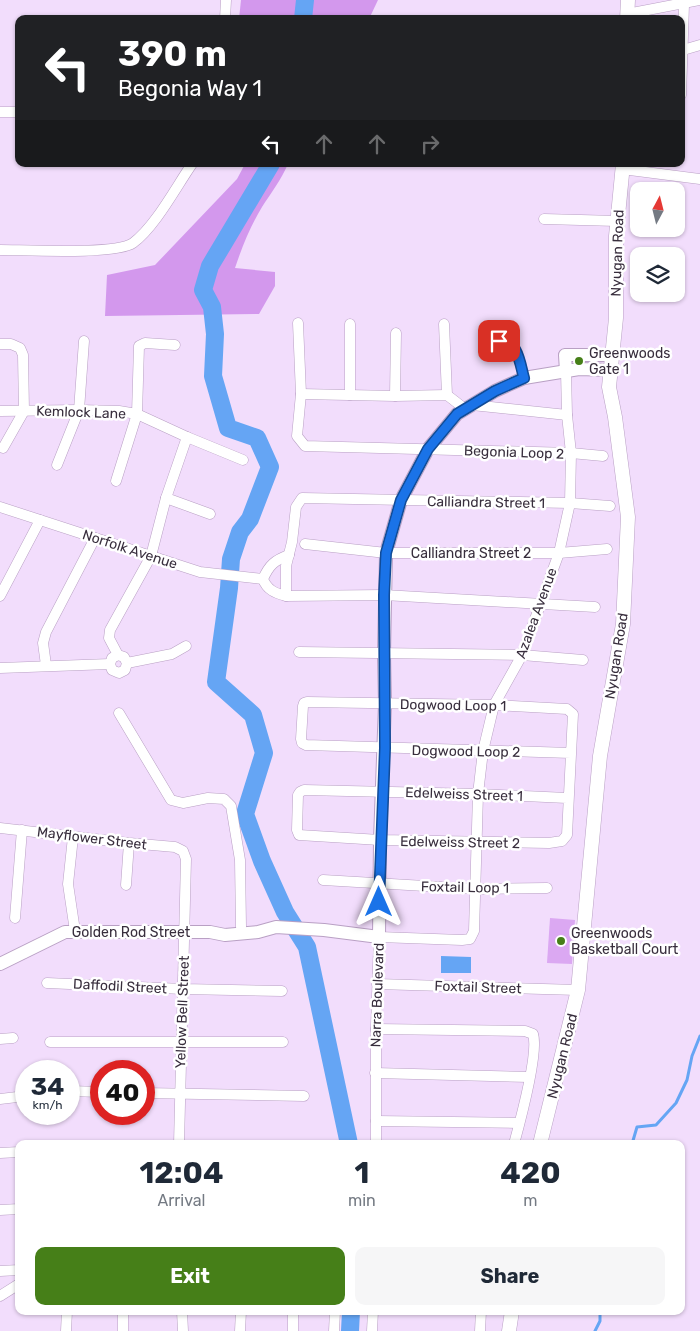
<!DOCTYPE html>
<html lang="en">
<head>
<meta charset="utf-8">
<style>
	body { margin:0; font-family:Rubik,sans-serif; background:#f6f6f7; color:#1f2937; height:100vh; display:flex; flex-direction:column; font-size:19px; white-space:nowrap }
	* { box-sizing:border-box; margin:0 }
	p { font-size:16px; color:#747a83 }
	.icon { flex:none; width:28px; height:28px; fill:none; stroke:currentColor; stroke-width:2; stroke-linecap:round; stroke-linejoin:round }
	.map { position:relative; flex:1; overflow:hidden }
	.drawer { position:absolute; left:15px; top:1140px; width:670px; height:175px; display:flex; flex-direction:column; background:#fff; border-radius:10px; box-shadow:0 1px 4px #0004 }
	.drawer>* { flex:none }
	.top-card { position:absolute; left:15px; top:15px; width:670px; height:152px; border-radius:10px; box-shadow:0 1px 4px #0004; background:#202124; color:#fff; overflow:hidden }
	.needle { width:32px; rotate:7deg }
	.buttons { position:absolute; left:630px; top:182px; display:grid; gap:10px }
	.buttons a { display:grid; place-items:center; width:55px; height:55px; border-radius:10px; background:#fff; box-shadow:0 1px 4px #0004; font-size:25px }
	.speed { position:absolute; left:15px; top:1060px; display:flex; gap:10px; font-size:25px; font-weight:700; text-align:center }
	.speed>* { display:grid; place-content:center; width:65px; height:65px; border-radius:50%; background:#fff; box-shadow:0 1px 4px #0004; line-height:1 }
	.speed small { font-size:12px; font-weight:400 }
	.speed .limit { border:8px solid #d22; background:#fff; color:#111 }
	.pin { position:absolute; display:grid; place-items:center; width:42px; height:42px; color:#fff; margin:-21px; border-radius:10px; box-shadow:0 2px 8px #0006 }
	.me { position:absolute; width:55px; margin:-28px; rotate:0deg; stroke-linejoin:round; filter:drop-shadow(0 0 4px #0008) }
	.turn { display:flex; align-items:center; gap:18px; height:105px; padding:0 20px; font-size:22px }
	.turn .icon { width:65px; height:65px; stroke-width:2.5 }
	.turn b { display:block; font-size:35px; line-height:42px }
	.lanes { display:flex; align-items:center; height:48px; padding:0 20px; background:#0003; justify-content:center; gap:25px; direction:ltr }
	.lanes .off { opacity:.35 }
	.eta { display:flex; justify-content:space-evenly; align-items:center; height:85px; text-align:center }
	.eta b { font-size:30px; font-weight:700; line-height:35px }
	.primary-button { display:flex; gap:10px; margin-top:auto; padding:10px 20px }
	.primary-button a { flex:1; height:58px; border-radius:10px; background:#467f18; color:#fff; font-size:20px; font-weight:700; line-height:58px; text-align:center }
	.primary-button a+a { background:#f6f6f7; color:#1f2937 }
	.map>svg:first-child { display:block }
	.green { fill:#dba8f2 }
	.forest { fill:#d398ed }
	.water { fill:#65a5f4 }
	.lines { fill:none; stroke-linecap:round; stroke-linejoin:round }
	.stream { stroke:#65a5f4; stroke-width:3 }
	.river { stroke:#65a5f4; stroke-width:18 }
	.minor-casing { stroke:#b9a0c4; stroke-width:11 }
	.tertiary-casing { stroke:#b9a0c4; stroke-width:14 }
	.secondary-casing { stroke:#b9a0c4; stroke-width:15 }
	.minor { stroke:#fff; stroke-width:10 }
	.tertiary { stroke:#fff; stroke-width:12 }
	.secondary { stroke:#fff; stroke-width:14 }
	.route-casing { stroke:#114b97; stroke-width:12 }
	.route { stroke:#1a73e8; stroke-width:9 }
	.poi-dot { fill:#467f18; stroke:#fff; stroke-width:2 }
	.labels { text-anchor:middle; stroke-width:5; stroke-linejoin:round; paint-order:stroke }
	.street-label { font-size:14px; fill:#382e3d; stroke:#fff }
	.poi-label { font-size:14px; fill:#382e3d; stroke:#fff; text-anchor:start }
</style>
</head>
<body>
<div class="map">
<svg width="700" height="1331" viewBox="0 0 700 1331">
	<rect width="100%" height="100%" fill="#f2ddfc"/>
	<polygon class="green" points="550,918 575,920 572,964 547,963"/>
	<g class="forest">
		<polygon points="241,0 378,0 369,19 239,19"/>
		<path d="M 245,164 L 288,164 C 281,180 271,193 262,207 C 250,227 242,247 235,268 L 275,272 L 275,286 L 259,314 L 105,316 L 107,275 L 155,265 L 237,179 Z"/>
	</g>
	<polygon class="water" points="441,956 471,957 471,973 441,973"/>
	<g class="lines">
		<g class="stream">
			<polyline points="632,1144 637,1127 656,1125 676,1103 687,1080 692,1056 700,1036"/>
			<polyline points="595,1331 600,1321 600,1311"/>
		</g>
		<g class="river">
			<polyline points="303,19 305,0"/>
			<polyline points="271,164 210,266 203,290 212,307 215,334 213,376 228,428 257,438 270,467 250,519 240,532 231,559 229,588 216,682 253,715 264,753 245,814 262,861 285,912 307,947 349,1144"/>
			<polyline points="350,1331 351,1311"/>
		</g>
		<defs>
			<g id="minor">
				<polyline points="627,14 699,0"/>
				<polyline points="225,19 226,0"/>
				<polyline points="683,50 700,45"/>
				<polyline points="681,95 684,4"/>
				<polyline points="0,112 19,112"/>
				<polyline points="622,169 700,179"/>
				<polyline points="544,219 617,221"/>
				<path d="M 0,250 C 25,250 116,255 133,243 C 155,227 176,187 192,164"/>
				<polyline points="298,323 301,394 297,436 305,446 571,453 603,456"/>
				<polyline points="444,324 447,395"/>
				<polyline points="0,344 11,344 20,348 23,355 24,411 3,448"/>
				<path d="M 489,345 L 505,340 C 519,348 520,363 524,378"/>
				<polyline points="301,394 395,396 447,395 465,409"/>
				<polyline points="350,395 350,324"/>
				<polyline points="395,396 396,333"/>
				<polyline points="472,405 567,415"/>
				<polyline points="0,411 79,410 119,411 137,414 187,437 243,460"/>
				<polyline points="57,465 79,410 84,341"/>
				<polyline points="116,481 137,414 139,346 145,343 175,345"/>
				<polyline points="166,498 210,514"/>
				<polyline points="0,507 200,572 263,579"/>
				<polyline points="305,544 386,553 559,553 607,549"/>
				<path d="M 289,555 C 275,560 269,565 263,579 C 267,590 275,593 286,596 L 384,595 L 595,607"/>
				<polyline points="0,596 40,520"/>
				<polyline points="286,596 286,566 292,542 296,507 302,498 570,503 610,506"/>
				<polyline points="299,652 522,655 583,660"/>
				<polyline points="118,655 112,658 110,664 112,670 119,673 125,670 127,663 124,657 118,655 109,638 110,630 151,556 166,498 187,437"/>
				<polyline points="127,663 172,654 186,646"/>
				<polyline points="46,665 43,643 46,632 95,538"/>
				<polyline points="0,668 110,664"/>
				<polyline points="119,713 171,800 183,803 208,798 224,799 231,806 240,860 241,927"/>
				<polyline points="567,798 478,794 304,790 300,792 298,795 297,830 299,835 380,840 549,843 562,841 567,835 573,714 567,709 494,705 307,702 304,703 303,706 301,739 302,743 306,745 571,753"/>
				<polyline points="0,828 129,843 175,847 183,851 186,859 179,1144"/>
				<polyline points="73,837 68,884 75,931"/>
				<polyline points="323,880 476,889 547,888"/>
				<polyline points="126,885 129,843"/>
				<polyline points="15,918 22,830"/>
				<polyline points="47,983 183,989 282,991"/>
				<polyline points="377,984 578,990"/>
				<path d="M 376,1029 L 525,1031 L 533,1034 C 539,1052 520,1122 514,1144"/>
				<polyline points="0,1039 13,1038"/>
				<polyline points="50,1042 283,1042"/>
				<polyline points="375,1073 529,1077"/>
				<polyline points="69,1091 101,1092"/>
				<polyline points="144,1093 304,1096"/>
				<polyline points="0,1099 17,1097"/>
				<polyline points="376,1121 519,1123"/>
				<polyline points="376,1144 376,1029 379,937 462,940 470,939 474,931 478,794 483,751 494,705 522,655 559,553 570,503 571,453 567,415 566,371"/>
				<polyline points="0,1153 19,1152"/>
				<polyline points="0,1210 19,1209"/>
				<polyline points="0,1271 19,1270"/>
				<polyline points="0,1296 19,1284"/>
				<polyline points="182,1311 183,1331"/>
				<polyline points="66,1331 67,1311"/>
				<polyline points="123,1331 123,1311"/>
				<polyline points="240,1331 241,1311"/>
				<polyline points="293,1331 293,1311"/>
				<polyline points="334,1331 335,1311"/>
				<polyline points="372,1331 373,1311"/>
				<polyline points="480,1331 481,1311"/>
			</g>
			<g id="tertiary">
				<polyline points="566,371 565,355 612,355"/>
				<polyline points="0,964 65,932 210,932 225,935 258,932 276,927 324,930 379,937 380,840 385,704 384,654 386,553 401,500 428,449 457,414 495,391 524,378 579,369 610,370"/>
			</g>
			<g id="secondary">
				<polyline points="627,19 628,0"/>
				<polyline points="540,1144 578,990 600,756 623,624 628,517 615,417 609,387 616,318 616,236 623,164"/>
				<polyline points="509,1331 512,1311"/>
			</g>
		</defs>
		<use href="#minor" class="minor-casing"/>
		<use href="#tertiary" class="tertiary-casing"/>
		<use href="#secondary" class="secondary-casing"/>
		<use href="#minor" class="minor"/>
		<use href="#tertiary" class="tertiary"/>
		<use href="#secondary" class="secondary"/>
	</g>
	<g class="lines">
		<defs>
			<path id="route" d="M 379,902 L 385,748 L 384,595 L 386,553 L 401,500 L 428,449 L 457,414 L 495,391 L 524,378 C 520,364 518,339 499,341"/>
		</defs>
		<use href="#route" class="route-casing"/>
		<use href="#route" class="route"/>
	</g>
	<g class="poi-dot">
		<circle cx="579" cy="361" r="5"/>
		<circle cx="561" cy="941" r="5"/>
	</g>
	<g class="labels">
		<g class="street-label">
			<text transform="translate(617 253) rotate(-88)" y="5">Nyugan Road</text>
			<text transform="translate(81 412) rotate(2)" y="5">Kemlock Lane</text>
			<text transform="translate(514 452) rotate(2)" y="5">Begonia Loop 2</text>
			<text transform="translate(486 502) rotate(1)" y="5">Calliandra Street 1</text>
			<text transform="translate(130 549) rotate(18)" y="5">Norfolk Avenue</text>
			<text x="471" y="558">Calliandra Street 2</text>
			<text transform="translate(536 613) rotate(-70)" y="5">Azalea Avenue</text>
			<text transform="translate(616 656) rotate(-81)" y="5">Nyugan Road</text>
			<text transform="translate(453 705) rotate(1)" y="5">Dogwood Loop 1</text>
			<text transform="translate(466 751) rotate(1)" y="5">Dogwood Loop 2</text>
			<text transform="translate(464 794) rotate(2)" y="5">Edelweiss Street 1</text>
			<text transform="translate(92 838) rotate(7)" y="5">Mayflower Street</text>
			<text transform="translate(460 842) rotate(1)" y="5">Edelweiss Street 2</text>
			<text transform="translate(465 887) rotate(1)" y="5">Foxtail Loop 1</text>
			<text x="131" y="937">Golden Rod Street</text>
			<text transform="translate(120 986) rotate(3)" y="5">Daffodil Street</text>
			<text transform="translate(478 987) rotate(2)" y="5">Foxtail Street</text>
			<text transform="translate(377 995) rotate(-88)" y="5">Narra Boulevard</text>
			<text transform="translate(182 1012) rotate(-88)" y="5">Yellow Bell Street</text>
			<text transform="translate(562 1056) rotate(-76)" y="5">Nyugan Road</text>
		</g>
		<g class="poi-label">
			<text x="589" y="358">Greenwoods<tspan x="589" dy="16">Gate 1</tspan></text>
			<text x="571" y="938">Greenwoods<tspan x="571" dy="16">Basketball Court</tspan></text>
		</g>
	</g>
</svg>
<div class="buttons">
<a><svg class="needle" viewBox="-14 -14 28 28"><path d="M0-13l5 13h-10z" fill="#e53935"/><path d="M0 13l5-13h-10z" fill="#747a83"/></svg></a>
<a><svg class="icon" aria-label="layers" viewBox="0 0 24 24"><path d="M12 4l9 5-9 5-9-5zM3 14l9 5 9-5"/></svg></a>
</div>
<div class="speed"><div>34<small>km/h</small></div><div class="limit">40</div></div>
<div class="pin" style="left:499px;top:341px;background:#d93025"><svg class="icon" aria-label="arrive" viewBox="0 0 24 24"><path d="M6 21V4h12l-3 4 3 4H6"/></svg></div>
<svg class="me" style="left:379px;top:902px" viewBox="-20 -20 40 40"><path d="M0-17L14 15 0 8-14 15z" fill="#1a73e8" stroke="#fff" stroke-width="4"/></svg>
<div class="top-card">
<div class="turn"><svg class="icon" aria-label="left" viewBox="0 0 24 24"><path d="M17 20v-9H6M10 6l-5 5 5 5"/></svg><div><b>390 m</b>Begonia Way 1</div></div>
<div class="lanes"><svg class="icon" aria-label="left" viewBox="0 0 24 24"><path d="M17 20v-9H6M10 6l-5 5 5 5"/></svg><svg class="icon off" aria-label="ahead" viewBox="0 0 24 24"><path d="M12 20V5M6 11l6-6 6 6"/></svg><svg class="icon off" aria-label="ahead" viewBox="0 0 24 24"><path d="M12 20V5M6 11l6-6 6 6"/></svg><svg class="icon off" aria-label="right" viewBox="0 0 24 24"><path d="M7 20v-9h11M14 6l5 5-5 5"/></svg></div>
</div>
<section class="drawer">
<div class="eta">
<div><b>12:04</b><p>Arrival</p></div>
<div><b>1</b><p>min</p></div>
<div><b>420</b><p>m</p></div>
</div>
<div class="primary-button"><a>Exit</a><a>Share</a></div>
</section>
</div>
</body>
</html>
